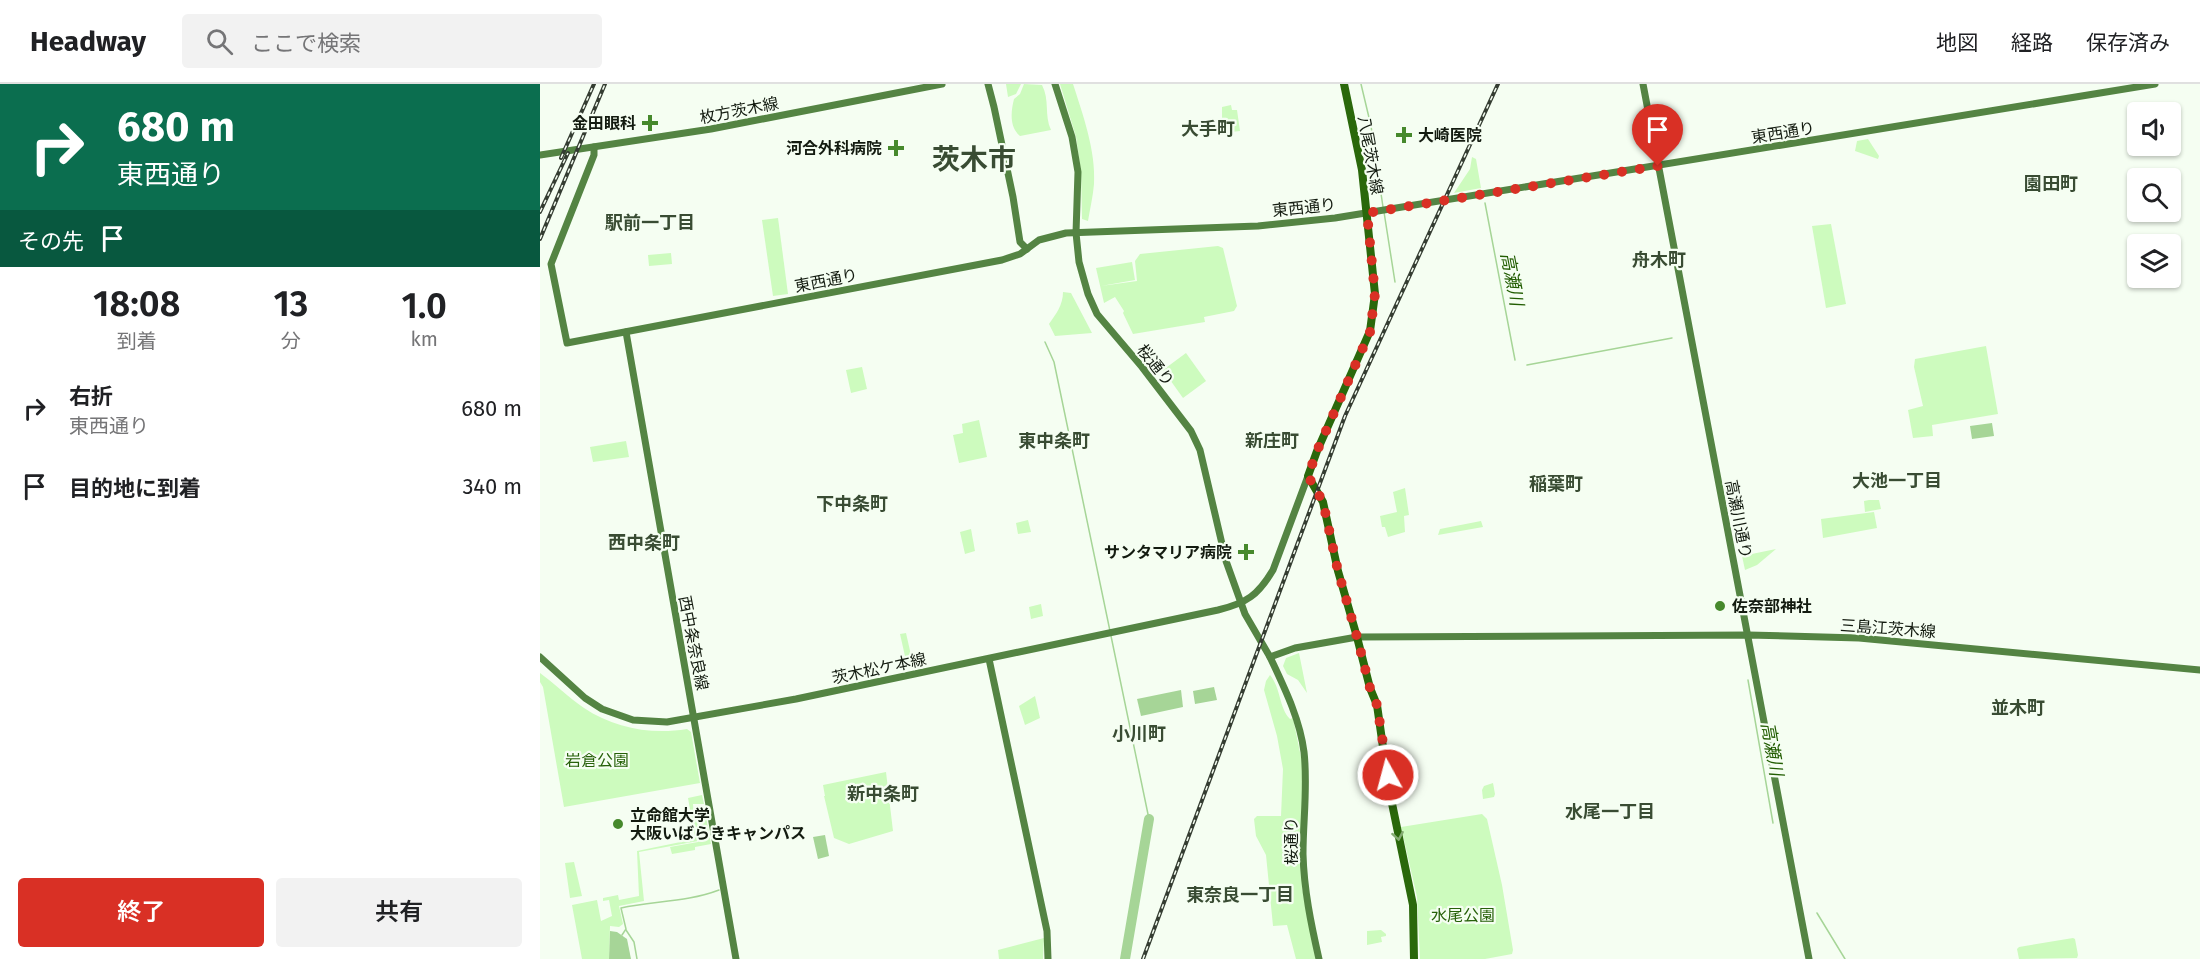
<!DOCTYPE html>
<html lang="ja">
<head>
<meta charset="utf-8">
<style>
	body { margin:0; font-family:"Fira Sans","Noto Sans JP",sans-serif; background:#f2f2f2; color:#202124; height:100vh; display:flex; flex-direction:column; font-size:22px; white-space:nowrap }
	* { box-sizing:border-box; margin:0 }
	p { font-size:20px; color:#757577 }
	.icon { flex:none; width:33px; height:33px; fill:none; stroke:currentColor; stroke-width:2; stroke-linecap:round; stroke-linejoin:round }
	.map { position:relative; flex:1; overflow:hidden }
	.panel { display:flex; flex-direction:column; background:#fff; width:540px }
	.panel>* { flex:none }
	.top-card { background:#0b6e4f; color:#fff; overflow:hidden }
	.buttons { position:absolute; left:1587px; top:18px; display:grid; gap:12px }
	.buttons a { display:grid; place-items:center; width:54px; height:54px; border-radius:6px; background:#fff; box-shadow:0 2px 4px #0004; font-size:30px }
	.pin { position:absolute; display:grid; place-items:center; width:51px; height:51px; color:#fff; margin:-62px -26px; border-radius:50% 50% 50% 0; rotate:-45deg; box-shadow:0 0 6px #0007 }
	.pin .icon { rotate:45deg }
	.me { position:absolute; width:66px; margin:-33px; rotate:353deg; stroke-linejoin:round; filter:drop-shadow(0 0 4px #0008) }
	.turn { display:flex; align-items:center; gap:21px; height:126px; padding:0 18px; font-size:27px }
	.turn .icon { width:78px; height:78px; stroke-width:2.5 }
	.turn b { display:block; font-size:42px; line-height:51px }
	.then { display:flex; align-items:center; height:57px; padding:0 18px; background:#0003; gap:12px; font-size:22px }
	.eta { display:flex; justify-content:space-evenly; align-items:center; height:102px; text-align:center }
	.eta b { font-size:36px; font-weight:600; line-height:42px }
	.cta { display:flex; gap:12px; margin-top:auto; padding:12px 18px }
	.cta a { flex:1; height:69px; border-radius:6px; background:#d93025; color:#fff; font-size:24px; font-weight:600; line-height:69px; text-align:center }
	.cta a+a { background:#f2f2f2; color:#202124 }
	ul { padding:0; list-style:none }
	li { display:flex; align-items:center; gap:18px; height:78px; padding:0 18px }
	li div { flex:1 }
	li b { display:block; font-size:22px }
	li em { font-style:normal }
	header { display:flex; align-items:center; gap:36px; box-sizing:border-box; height:84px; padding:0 30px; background:#fff; border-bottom:2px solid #e0e0e0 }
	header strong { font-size:28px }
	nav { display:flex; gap:33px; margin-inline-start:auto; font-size:21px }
	.search { width:420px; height:54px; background:#f2f2f2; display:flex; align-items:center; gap:15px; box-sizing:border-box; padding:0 21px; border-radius:6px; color:#757577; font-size:22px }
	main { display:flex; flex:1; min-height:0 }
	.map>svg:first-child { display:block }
	.green { fill:#cdfbbe }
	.water { fill:#a6d597 }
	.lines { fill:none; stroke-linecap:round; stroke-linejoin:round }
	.stream { stroke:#a6d597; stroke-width:1.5 }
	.river { stroke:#a6d597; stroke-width:10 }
	.secondary { stroke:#548443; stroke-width:7 }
	.primary { stroke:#2a680b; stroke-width:8 }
	.rail-casing { stroke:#353d32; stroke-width:4 }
	.rail { stroke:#f5fef2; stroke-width:1.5; stroke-dasharray:4.5; stroke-linecap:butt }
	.oneway { stroke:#85ac73 }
	.route { stroke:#d93025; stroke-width:10; stroke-dasharray:0 18 }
	.poi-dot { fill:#46892c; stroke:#f5fef2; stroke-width:2 }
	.labels { text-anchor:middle; stroke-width:4.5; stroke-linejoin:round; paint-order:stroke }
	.street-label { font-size:16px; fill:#131b10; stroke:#f5fef2 }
	.poi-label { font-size:16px; font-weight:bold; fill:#131b10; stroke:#f5fef2; text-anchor:end }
	.park-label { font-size:16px; fill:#27610a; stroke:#f5fef2 }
	.neighbourhood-label { font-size:18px; font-weight:bold; fill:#394c33; stroke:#f5fef2 }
	.water-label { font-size:18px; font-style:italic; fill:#225d02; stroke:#f5fef2 }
	.town-label { font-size:28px; font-weight:bold; fill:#394c33; stroke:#f5fef2 }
</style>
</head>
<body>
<header>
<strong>Headway</strong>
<div class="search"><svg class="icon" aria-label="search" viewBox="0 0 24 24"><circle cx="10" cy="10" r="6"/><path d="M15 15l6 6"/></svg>ここで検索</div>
<nav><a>地図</a><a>経路</a><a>保存済み</a></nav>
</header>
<main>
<section class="panel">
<div class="top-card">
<div class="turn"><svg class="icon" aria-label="right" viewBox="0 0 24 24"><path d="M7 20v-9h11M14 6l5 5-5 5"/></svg><div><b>680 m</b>東西通り</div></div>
<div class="then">その先<svg class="icon" aria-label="arrive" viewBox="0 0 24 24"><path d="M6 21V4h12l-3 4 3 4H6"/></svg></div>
</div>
<div class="eta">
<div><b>18:08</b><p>到着</p></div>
<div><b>13</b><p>分</p></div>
<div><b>1.0</b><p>km</p></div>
</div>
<ul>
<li><svg class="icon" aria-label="right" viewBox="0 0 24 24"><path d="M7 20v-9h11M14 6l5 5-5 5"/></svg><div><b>右折</b><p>東西通り</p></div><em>680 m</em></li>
<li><svg class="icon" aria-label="arrive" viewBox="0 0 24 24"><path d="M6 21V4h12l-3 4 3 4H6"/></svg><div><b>目的地に到着</b></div><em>340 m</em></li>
</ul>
<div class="cta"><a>終了</a><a>共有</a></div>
</section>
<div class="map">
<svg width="1660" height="875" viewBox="0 0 1660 875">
	<rect width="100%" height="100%" fill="#f5fef2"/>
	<g class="green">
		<polygon points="466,0 481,0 476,10 468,13"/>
		<path d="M 484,0 L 502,1 C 510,16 504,31 511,46 L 480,52 C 469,43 471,27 474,15 L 480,10 Z"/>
		<path d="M 520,0 L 533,0 C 543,31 556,67 554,100 C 553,112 550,125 548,137 L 542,135 L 541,88 L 536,53 Z"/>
		<polygon points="691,21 692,26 697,26 700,47 682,49 682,23"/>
		<polygon points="1328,55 1339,72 1338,75 1315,67 1317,57"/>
		<polygon points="932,73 936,75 941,104 914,109 930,85"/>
		<polygon points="238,134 248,210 233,212 222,136"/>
		<polygon points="1291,140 1306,220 1286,224 1272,142"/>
		<polygon points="678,162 683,164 697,222 694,227 664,233 665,238 593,250 583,229 584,227 575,213 564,219 556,184 592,178 595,196 561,202 597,197 595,177 600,170"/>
		<polygon points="131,169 132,180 109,182 108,171"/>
		<path d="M 523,208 L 531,209 L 552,249 L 515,252 L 509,240 C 516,230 523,221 523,208 Z"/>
		<polygon points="1446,262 1458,330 1392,341 1393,352 1373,354 1368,326 1383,322 1374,283 1375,275"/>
		<polygon points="646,269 666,297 643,314 623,286"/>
		<polygon points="322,283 327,305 311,309 306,286"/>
		<polygon points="439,336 447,373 419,379 413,351 423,349 422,340"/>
		<polygon points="86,357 89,373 53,378 50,363"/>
		<polygon points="865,404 869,431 864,432 865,448 848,453 845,443 842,443 840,432 857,428 853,408"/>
		<polygon points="1329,416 1339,416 1341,425 1325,428 1324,417"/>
		<polygon points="1334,428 1337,444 1283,454 1281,435"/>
		<polygon points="488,436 491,448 478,450 476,439"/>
		<polygon points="941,437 943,443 898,451 900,445"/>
		<polygon points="431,445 435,467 425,470 420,448"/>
		<polygon points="1236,465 1217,481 1205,486 1202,472"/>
		<polygon points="501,520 503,532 491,535 489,523"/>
		<polygon points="366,549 373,580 367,581 360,550"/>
		<polygon points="759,569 767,609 758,596 747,590 743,582 746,574"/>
		<path d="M 0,589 C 15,600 28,613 44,624 C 74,644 111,651 147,645 L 151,648 L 160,699 L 24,723 L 3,603 L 0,598 Z"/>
		<path d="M 730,591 C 741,604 739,624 750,635 L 753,634 L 762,678 L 762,803 L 776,875 L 756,875 L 747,841 L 733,842 L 726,771 L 716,752 L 714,735 L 717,732 L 741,732 L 743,685 L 737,652 L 724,606 L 726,597 Z"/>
		<polygon points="495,612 500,634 485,641 479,622"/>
		<polygon points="346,688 353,747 309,760 294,754 284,712 285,712 283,701"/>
		<polygon points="953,699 955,710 954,713 943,715 942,706 944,702"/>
		<polygon points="162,711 164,720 153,720 154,734 166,733 171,760 155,763 155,766 132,770 130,763 158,758 158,757 99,768 104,817 79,822 83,840 79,843 70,842 69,875 42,875 32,821 57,816 61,837 72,832 69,816 63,817 63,814 78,811 79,816 99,812 97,767 155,755 148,714"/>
		<polygon points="942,730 947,735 962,801 973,866 972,870 945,875 880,875 877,813 861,743"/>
		<polygon points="34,778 42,812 30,814 25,779"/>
		<polygon points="841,846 846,850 846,852 841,853 842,858 827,861 827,847"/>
		<polygon points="504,854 503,875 459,875 458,866"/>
		<polygon points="1533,854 1535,855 1538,871 1537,874 1479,875 1477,865 1479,863"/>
	</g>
	<g class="water">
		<polygon points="1452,339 1454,352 1432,355 1430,342"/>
		<polygon points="674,603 677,616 655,620 653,607"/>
		<polygon points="641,606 643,623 601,632 597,615"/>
		<polygon points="285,751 289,772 278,775 273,753"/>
		<polygon points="70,847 77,848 87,855 91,875 69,875"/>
	</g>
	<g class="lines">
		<g class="stream">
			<polyline points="821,0 831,42 843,123"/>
			<polyline points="945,119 975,276"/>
			<polyline points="844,128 855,198"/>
			<polyline points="505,258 514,278 570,547"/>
			<polyline points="987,281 1132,254"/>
			<polyline points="571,552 609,735"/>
			<polyline points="1208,596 1233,739"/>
			<polyline points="1277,829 1305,875"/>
			<polyline points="86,846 94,858 97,875"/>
			<path d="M 82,851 L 86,845 L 81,824 C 114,817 148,818 179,806"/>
		</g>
		<polyline class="river" points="585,875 609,735"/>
		<g class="secondary">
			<polyline points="448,0 454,23 473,113 480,158 487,165"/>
			<polyline points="515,0 532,53 538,88 536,149 539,178 548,210 557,230 602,283 651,347 660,366 686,477 705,530 730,573"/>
			<polyline points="1103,0 1269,875"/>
			<polyline points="54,63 54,71 11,180 27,259 462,176 480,170 499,156 526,149 718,142 795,134 1615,0"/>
			<polyline points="0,71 171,45 402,0"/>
			<polyline points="86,248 196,875"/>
			<path d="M 0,573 L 45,614 L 62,625 L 93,636 L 127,638 L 256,615 L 678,526 C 707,519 718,511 733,486 L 768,392"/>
			<polyline points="449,575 507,847 508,875"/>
			<path d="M 779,875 C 771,840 764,806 763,770 C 763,736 768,702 764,668 C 760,635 744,603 730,573 L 755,564 L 817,553 L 1208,551 L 1319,554 L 1660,586"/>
		</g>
		<polyline class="primary" points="804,0 822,86 835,210 830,247 777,367 768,392 783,418 798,487 817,553 830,604 837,621 849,705 873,821 874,875"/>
		<defs>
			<g id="rail">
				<polyline points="21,74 54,0"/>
				<polyline points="0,128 28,69"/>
				<polyline points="0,155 65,0"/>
				<polyline points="603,875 805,332 958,0"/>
			</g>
		</defs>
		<use href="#rail" class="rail-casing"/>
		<use href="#rail" class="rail"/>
	</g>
	<defs><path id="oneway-chevron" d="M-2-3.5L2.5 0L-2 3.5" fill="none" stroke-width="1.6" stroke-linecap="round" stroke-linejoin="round" transform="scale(1.5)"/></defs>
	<use class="oneway" href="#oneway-chevron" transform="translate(858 752) rotate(80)"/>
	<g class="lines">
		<polyline class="route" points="848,691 837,621 830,604 817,553 798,487 783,418 768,392 777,367 830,248 835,210 827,129 1118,82"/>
	</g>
	<g class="poi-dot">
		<path d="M107 30h6v6h6v6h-6v6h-6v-6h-6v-6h6z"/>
		<path d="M861 42h6v6h6v6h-6v6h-6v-6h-6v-6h6z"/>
		<path d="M353 55h6v6h6v6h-6v6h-6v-6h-6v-6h6z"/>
		<path d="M703 459h6v6h6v6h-6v6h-6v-6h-6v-6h6z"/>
		<circle cx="1180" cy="522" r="6"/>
		<circle cx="78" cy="740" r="6"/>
	</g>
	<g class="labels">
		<g class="street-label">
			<text transform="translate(199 26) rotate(-11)" y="6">枚方茨木線</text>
			<text transform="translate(1243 48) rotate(-9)" y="6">東西通り</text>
			<text transform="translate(831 71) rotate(80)" y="6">八尾茨木線</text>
			<text transform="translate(764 123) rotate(-6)" y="6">東西通り</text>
			<text transform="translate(286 196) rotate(-11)" y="6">東西通り</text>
			<text transform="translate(616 281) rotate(51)" y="6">桜通り</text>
			<text transform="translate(1199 435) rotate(79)" y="6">高瀬川通り</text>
			<text transform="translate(1348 544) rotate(4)" y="6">三島江茨木線</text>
			<text transform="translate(154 559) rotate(79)" y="6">西中条奈良線</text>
			<text transform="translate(339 584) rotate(-12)" y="6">茨木松ケ本線</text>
			<text transform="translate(751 757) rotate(-90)" y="6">桜通り</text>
		</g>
		<g class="poi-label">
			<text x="96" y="45">金田眼科</text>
			<text x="878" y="57" text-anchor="start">大崎医院</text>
			<text x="342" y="70">河合外科病院</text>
			<text x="692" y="474">サンタマリア病院</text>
			<text x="1192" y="528" text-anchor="start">佐奈部神社</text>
			<text x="90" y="737" text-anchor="start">立命館大学<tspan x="90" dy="18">大阪いばらきキャンパス</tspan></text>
		</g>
		<g class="park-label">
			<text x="57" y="682">岩倉公園</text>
			<text x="923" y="837">水尾公園</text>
		</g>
		<g class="neighbourhood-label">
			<text x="668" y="51">大手町</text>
			<text x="1511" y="106">園田町</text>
			<text x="110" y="145">駅前一丁目</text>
			<text x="1119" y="182">舟木町</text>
			<text x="514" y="363">東中条町</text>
			<text x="732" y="363">新庄町</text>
			<text x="1357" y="403">大池一丁目</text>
			<text x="1016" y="406">稲葉町</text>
			<text x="312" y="426">下中条町</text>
			<text x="104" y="465">西中条町</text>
			<text x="1478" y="630">並木町</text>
			<text x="599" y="656">小川町</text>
			<text x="343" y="716">新中条町</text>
			<text x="1070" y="734">水尾一丁目</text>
			<text x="700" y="817">東奈良一丁目</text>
		</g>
		<g class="water-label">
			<text transform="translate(972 195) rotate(79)" y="6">高瀬川</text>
			<text transform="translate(1232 665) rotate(80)" y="6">高瀬川</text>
		</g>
		<g class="town-label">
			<text x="434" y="85">茨木市</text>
		</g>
	</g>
</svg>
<div class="buttons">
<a><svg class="icon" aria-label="sound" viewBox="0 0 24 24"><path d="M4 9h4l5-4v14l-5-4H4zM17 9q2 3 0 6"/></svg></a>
<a><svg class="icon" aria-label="search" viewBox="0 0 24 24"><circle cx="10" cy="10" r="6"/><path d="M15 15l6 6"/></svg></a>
<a><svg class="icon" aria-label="layers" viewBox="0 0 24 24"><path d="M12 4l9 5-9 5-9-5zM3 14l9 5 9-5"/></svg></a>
</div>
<div class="pin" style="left:1118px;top:82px;background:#d93025"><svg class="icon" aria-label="arrive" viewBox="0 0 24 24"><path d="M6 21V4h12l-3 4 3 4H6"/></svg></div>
<svg class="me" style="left:848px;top:691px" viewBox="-20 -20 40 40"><circle r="17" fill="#d93025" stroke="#fff" stroke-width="3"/><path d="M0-11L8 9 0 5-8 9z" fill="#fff"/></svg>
</div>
</main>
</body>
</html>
